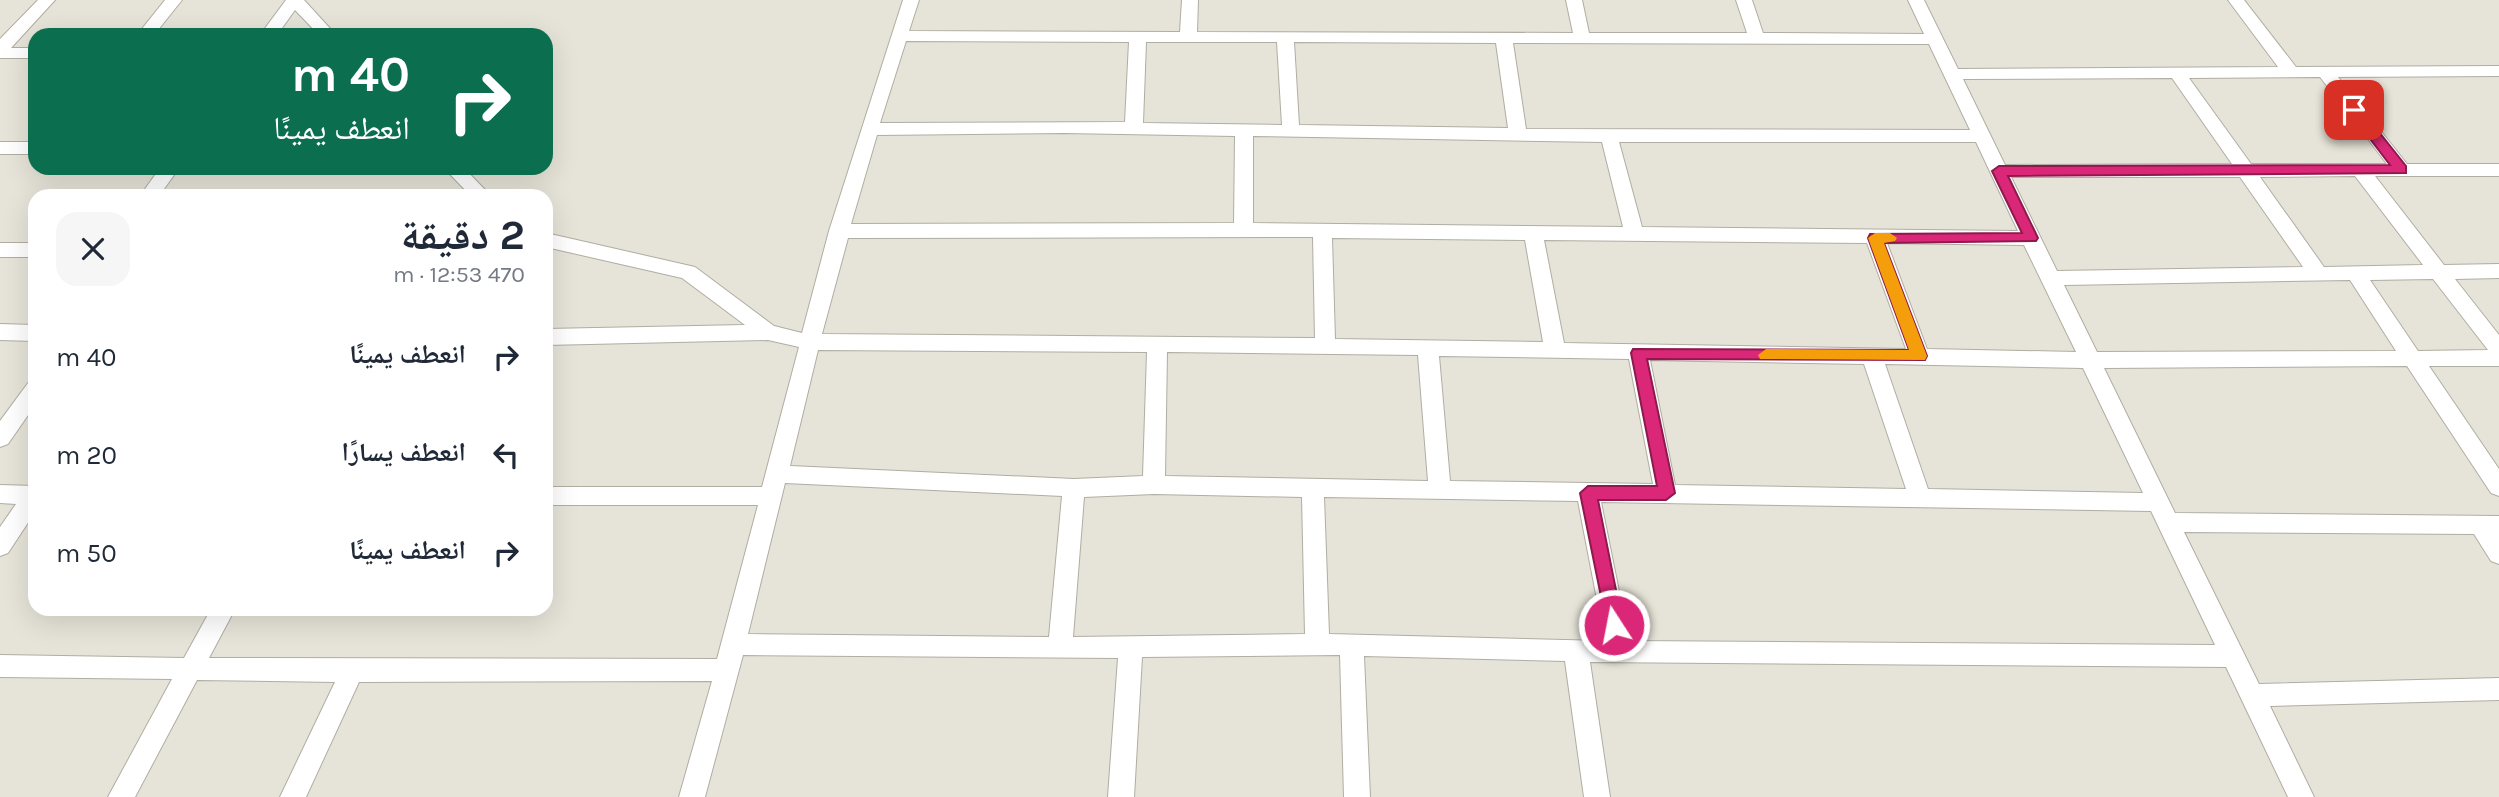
<!DOCTYPE html>
<html lang="ar">
<head>
<meta charset="utf-8">
<style>
	body { margin:0; font-family:Karla,"Noto Naskh Arabic",sans-serif; background:#f6f6f7; color:#1f2937; direction:rtl; height:100vh; display:flex; flex-direction:column; font-size:26px; white-space:nowrap }
	* { box-sizing:border-box; margin:0 }
	p { font-size:23px; color:#747a83 }
	.icon { flex:none; width:38px; height:38px; fill:none; stroke:currentColor; stroke-width:2; stroke-linecap:round; stroke-linejoin:round }
	.map { position:relative; flex:1; overflow:hidden; direction:ltr }
	.side { position:absolute; left:28px; top:189px; width:525px; height:427px; display:flex; flex-direction:column; background:#fff; border-radius:21px; box-shadow:0 7px 28px #0002; direction:rtl }
	.side>* { flex:none }
	.guide { position:absolute; left:28px; top:28px; width:525px; height:147px; border-radius:21px; box-shadow:0 7px 28px #0002; direction:rtl; background:#0b6e4f; color:#fff; overflow:hidden }
	.pin { position:absolute; display:grid; place-items:center; width:60px; height:60px; color:#fff; margin:-30px; border-radius:14px; box-shadow:0 4px 10px #0006 }
	.me { position:absolute; width:77px; margin:-38px; rotate:349deg; stroke-linejoin:round; filter:drop-shadow(0 0 5px #0008) }
	.turn { display:flex; align-items:center; gap:24px; height:147px; padding:0 28px; font-size:32px }
	.turn .icon { width:91px; height:91px; stroke-width:2.5 }
	.turn b { display:block; font-size:49px; line-height:60px }
	.round { display:grid; place-items:center; flex:none; width:74px; height:74px; border-radius:21px; background:#f6f6f7 }
	.overview { display:flex; align-items:center; justify-content:space-between; height:119px; padding:0 28px }
	h1 { font-size:42px; font-weight:700; line-height:52px }
	ul { padding:0; list-style:none }
	li { display:flex; align-items:center; gap:21px; height:98px; padding:0 28px }
	li div { flex:1 }
	li b { display:block; font-size:26px }
	li em { font-style:normal }
	.map>svg:first-child { display:block }
	.lines { fill:none; stroke-linecap:round; stroke-linejoin:round }
	.minor-casing { stroke:#b0ada2; stroke-width:2 }
	.minor { fill:#fff; fill-rule:evenodd }
	.route { fill:#db2777; stroke:#8e194d; stroke-width:2 }
	.slow { fill:#f59e0b }
</style>
</head>
<body>
<div class="map">
<svg width="2499" height="797" viewBox="0 0 2499 797">
	<rect width="100%" height="100%" fill="#e6e3d8"/>
	<g class="lines">
		<defs>
			<g id="minor">
				<polygon points="38,0 55,0 11,48 35,48 35,58 0,58 0,39"/>
				<polygon points="165,0 182,0 154,35 137,35"/>
				<polygon points="286,0 304,0 336,35 319,35 295,10 277,35 260,35"/>
				<path d="M 903,0 L 919,0 L 909,31 L 1180,32 L 1182,0 L 1198,0 L 1197,32 L 1573,33 L 1566,0 L 1582,0 L 1589,33 L 1747,33 L 1736,0 L 1752,0 L 1763,33 L 1924,34 L 1908,0 L 1924,0 L 1958,69 L 2278,67 L 2228,0 L 2244,0 L 2296,67 L 2499,66 L 2499,76 L 2338,77 L 2407,164 L 2499,164 L 2499,176 L 2375,176 L 2444,265 L 2499,264 L 2499,278 L 2455,279 L 2499,335 L 2499,366 L 2429,366 L 2499,469 L 2499,496 L 2491,493 L 2407,366 L 2104,368 L 2175,513 L 2499,516 L 2499,564 L 2491,561 L 2474,534 L 2184,532 L 2259,684 L 2499,678 L 2499,700 L 2270,706 L 2314,797 L 2288,797 L 2226,667 L 1590,662 L 1610,797 L 1584,797 L 1565,661 L 1364,656 L 1370,797 L 1344,797 L 1340,655 L 1142,657 L 1134,797 L 1108,797 L 1118,658 L 743,655 L 705,797 L 679,797 L 712,681 L 359,682 L 306,797 L 280,797 L 335,682 L 197,680 L 135,797 L 108,797 L 172,679 L 0,677 L 0,655 L 184,658 L 211,609 L 235,609 L 209,658 L 717,659 L 758,505 L 546,505 L 546,487 L 762,487 L 799,347 L 768,340 L 546,345 L 546,329 L 745,325 L 682,278 L 546,247 L 546,233 L 695,267 L 774,326 L 802,333 L 829,231 ZM 906,41 L 1129,42 L 1125,122 L 880,123 ZM 1146,42 L 1277,42 L 1282,125 L 1143,123 ZM 1294,42 L 1496,43 L 1508,128 L 1299,125 ZM 1513,43 L 1929,44 L 1970,130 L 1526,129 ZM 2320,77 L 2387,164 L 2251,164 L 2189,78 ZM 2172,78 L 2232,164 L 2005,165 L 1963,79 ZM 1064,133 L 1235,136 L 1234,223 L 851,224 L 877,135 ZM 1253,136 L 1602,142 L 1623,227 L 1253,223 ZM 1619,142 L 1976,142 L 2018,231 L 1642,227 ZM 2355,176 L 2423,265 L 2324,267 L 2260,177 ZM 2011,177 L 2240,177 L 2303,267 L 2057,271 ZM 1313,237 L 1315,338 L 822,334 L 848,238 ZM 1332,238 L 1525,240 L 1543,342 L 1335,339 ZM 1544,240 L 1867,243 L 1906,349 L 1564,343 ZM 1887,243 L 2024,245 L 2076,352 L 1927,349 ZM 2433,279 L 2488,350 L 2418,351 L 2370,280 ZM 2350,280 L 2396,351 L 2097,352 L 2064,285 ZM 818,350 L 1147,352 L 1143,476 L 1074,479 L 790,466 ZM 1167,352 L 1418,355 L 1428,481 L 1165,476 ZM 1439,356 L 1629,359 L 1653,484 L 1450,481 ZM 1650,360 L 1864,364 L 1906,489 L 1675,485 ZM 1885,364 L 2083,368 L 2143,493 L 1928,489 ZM 785,483 L 1062,496 L 1049,637 L 748,634 ZM 1154,494 L 1302,497 L 1305,634 L 1073,637 L 1084,497 ZM 1324,497 L 1578,501 L 1605,641 L 1329,634 ZM 1601,502 L 2151,511 L 2215,645 L 1629,641 Z"/>
				<rect x="0" y="142" width="35" height="12"/>
				<polygon points="160,168 179,168 159,196 140,196"/>
				<polygon points="444,168 464,168 491,196 471,196"/>
				<rect x="0" y="243" width="35" height="14"/>
				<polygon points="0,324 35,325 35,341 0,340"/>
				<polygon points="35,381 35,405 8,444 0,447 0,421 28,383"/>
				<polygon points="0,485 35,486 35,512 8,553 0,556 0,527 16,504 0,503"/>
			</g>
		</defs>
		<use href="#minor" class="minor-casing"/>
		<use href="#minor" class="minor"/>
	</g>
	<polygon class="route" points="2354,106 2359,107 2406,166 2406,173 2008,176 2038,238 2036,241 1884,243 1927,356 1925,360 1647,359 1675,493 1666,500 1598,500 1623,625 1620,631 1614,633 1608,631 1580,493 1588,486 1657,486 1631,353 1633,349 1909,350 1868,238 1870,234 2022,233 1992,171 1999,166 2390,165 2348,110"/>
	<polygon class="slow" points="1890,233 1897,238 1895,241 1884,243 1927,356 1925,360 1760,359 1758,355 1766,349 1909,350 1868,238 1875,233"/>
</svg>
<div class="pin" style="left:2354px;top:110px;background:#d93025"><svg class="icon" aria-label="arrive" viewBox="0 0 24 24"><path d="M6 21V4h12l-3 4 3 4H6"/></svg></div>
<svg class="me" style="left:1614px;top:625px" viewBox="-20 -20 40 40"><circle r="17" fill="#db2777" stroke="#fff" stroke-width="3"/><path d="M0-11L8 9 0 5-8 9z" fill="#fff"/></svg>
<div class="guide">
<div class="turn"><svg class="icon" aria-label="right" viewBox="0 0 24 24"><path d="M7 20v-9h11M14 6l5 5-5 5"/></svg><div><b>40 m</b>انعطف يمينًا</div></div>
</div>
<section class="side">
<div class="overview"><div><h1>2 دقيقة</h1><p>470 m · 12:53</p></div><a class="round"><svg class="icon" aria-label="close" viewBox="0 0 24 24"><path d="M6 6l12 12M18 6L6 18"/></svg></a></div>
<ul>
<li><svg class="icon" aria-label="right" viewBox="0 0 24 24"><path d="M7 20v-9h11M14 6l5 5-5 5"/></svg><div><b>انعطف يمينًا</b></div><em>40 m</em></li>
<li><svg class="icon" aria-label="left" viewBox="0 0 24 24"><path d="M17 20v-9H6M10 6l-5 5 5 5"/></svg><div><b>انعطف يسارًا</b></div><em>20 m</em></li>
<li><svg class="icon" aria-label="right" viewBox="0 0 24 24"><path d="M7 20v-9h11M14 6l5 5-5 5"/></svg><div><b>انعطف يمينًا</b></div><em>50 m</em></li>
</ul>
</section>
</div>
</body>
</html>
